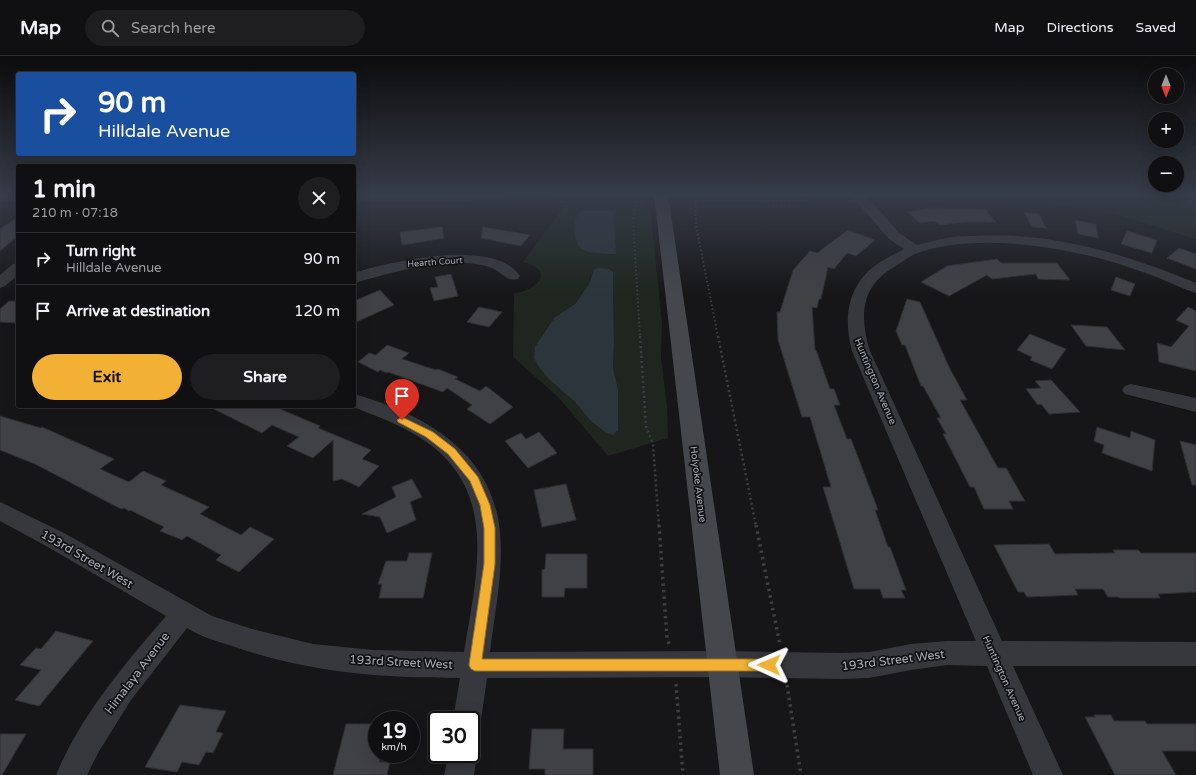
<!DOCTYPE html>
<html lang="en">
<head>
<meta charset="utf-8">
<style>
	body { margin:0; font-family:"Varela Round",sans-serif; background:#1e1e20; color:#f1f3f6; height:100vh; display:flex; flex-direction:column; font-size:15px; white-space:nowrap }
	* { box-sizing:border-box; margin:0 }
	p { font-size:13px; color:#9c9d9f }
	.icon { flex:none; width:22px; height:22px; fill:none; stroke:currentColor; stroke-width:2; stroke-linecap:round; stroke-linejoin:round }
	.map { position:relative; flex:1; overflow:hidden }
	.panel { position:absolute; left:16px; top:108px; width:340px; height:244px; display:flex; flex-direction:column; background:#101012; border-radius:4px; box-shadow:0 4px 16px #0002,0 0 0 1px #303032 }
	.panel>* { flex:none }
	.guide { position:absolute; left:16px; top:16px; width:340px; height:84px; border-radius:4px; box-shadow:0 4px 16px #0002,0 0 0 1px #303032; background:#1a4fa0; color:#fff; overflow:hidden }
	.needle { width:26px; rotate:180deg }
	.controls { position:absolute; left:1148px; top:12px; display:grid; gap:8px }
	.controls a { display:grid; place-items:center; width:36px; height:36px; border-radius:50%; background:#101012; box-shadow:0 4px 16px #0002,0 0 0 1px #303032; font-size:20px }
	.speed { position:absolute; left:368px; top:655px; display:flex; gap:8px; font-size:20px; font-weight:700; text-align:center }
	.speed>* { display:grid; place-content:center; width:52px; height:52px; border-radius:50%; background:#101012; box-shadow:0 4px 16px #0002,0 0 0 1px #303032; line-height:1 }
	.speed small { font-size:10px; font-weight:400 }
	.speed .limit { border:2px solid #111; border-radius:6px; background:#fff; color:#111 }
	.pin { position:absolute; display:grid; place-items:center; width:34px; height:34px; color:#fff; margin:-41px -17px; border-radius:50% 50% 50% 0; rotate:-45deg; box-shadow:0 0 4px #0007 }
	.pin .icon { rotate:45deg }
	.me { position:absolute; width:44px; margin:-22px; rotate:271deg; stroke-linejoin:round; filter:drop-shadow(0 0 3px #0008) }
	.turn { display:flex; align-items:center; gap:14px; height:84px; padding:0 16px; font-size:18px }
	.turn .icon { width:52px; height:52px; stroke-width:2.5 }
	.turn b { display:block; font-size:28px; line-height:34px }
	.round { display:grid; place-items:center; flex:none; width:42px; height:42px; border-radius:21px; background:#1e1e20 }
	.headline { display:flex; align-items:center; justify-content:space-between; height:68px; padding:0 16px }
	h1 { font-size:24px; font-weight:700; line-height:30px }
	.button { display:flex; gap:8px; margin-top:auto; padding:8px 16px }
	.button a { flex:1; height:46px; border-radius:24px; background:#f2b134; color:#111; font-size:16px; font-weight:700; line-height:46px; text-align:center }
	.button a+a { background:#1e1e20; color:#f1f3f6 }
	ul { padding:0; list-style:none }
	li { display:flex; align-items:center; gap:12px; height:52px; padding:0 16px; border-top:1px solid #303032 }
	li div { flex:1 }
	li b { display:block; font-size:15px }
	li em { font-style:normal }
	header { display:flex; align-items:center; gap:24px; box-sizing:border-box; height:56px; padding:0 20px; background:#101012; border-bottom:1px solid #303032 }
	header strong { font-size:19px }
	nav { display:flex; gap:22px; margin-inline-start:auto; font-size:14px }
	.search { width:280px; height:36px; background:#1e1e20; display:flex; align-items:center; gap:10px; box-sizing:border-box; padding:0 14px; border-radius:22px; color:#9c9d9f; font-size:15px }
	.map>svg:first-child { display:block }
	.green { fill:#1e261f; fill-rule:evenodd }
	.water { fill:#2c353c }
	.building { fill:#404145; stroke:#303034 }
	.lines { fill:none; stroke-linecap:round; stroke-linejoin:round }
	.path-far2 { stroke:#3d3f44; stroke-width:2; stroke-dasharray:1.5 2.5; stroke-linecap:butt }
	.path-far1 { stroke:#3d3f44; stroke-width:2.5; stroke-dasharray:2 3; stroke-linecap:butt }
	.path { stroke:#3d3f44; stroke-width:3.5; stroke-dasharray:2.5 4; stroke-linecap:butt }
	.street { fill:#37383d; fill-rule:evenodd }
	.secondary { fill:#45474d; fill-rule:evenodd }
	.route { fill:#f2b134; stroke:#9d7322 }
	.labels { text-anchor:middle; stroke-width:3.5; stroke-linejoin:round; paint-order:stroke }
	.far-street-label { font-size:9px; fill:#a8adb8; stroke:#111113 }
	.street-label { font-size:10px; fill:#a8adb8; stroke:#111113 }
	.near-street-label { font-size:12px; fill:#a8adb8; stroke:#111113 }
</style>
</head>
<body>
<header>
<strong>Map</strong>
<div class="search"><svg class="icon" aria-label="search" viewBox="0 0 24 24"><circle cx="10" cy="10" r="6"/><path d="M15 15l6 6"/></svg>Search here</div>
<nav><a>Map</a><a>Directions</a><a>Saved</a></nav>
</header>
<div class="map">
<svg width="1196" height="719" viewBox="0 0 1196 719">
	<rect width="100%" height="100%" fill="#161618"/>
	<g class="green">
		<polygon points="916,138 1196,138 1196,183 1118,159 1026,144 923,140"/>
		<path d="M 643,145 L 645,151 L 650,151 L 662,267 L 661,301 L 667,350 L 668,382 L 608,400 L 559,342 L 513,301 L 514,237 C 538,234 556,214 523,206 L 567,147 L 638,147 ZM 575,171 L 597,196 C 578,194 576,189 575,171 ZM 591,219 L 613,221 L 614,286 L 613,312 L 618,333 L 591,365 L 574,345 L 539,285 L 554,262 L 575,248 L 589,228 Z"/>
	</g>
	<g class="water">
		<path d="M 584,155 L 613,155 L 616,198 C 609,198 587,198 582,193 C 572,186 571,158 584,155 Z"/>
		<polygon points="598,212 609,213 613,216 613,221 614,286 613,312 618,333 618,374 613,379 605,376 591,365 574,345 549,323 539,311 534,302 535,291 554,262 575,248 589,228 594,214"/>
	</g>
	<g class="building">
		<polygon points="932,152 985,153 996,166 964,166 940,169 934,165 920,167 907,156"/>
		<polygon points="1024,156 1039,158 1046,172 1032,171"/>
		<polygon points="18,161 18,180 0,195 0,173"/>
		<polygon points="1075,164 1096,168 1098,182 1078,178"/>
		<polygon points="442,171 444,182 402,189 400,176"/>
		<polygon points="483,171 530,179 521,190 481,182"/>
		<polygon points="848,174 875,184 856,200 847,197 834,213 828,211 821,243 819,243 817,252 812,251 815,294 816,294 830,333 834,333 840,349 834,349 847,383 851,383 864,417 878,454 875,454 888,491 890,491 906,534 901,534 905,542 883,542 880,533 854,533 823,431 831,431 810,361 802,361 778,284 777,256 780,256 793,214 810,195 817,197"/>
		<polygon points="1127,175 1157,184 1152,197 1121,188"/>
		<polygon points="1179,192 1196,198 1196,213 1167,202"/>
		<polygon points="997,203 1001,207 1057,207 1070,224 1038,223 1036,218 992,223 987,219 949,240 921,226 947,210"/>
		<polygon points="451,218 458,240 434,245 430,232 438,231 435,221"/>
		<polygon points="1116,221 1135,228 1130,240 1111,234"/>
		<polygon points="380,234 394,249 354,267 354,245"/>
		<polygon points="907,243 920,246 950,313 967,344 960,344 998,412 1006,412 1025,445 1009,445 1013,453 984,453 974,431 970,431 943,378 946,378 937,362 941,362 923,330 921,330 905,289 902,289 896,275"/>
		<polygon points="9,245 18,245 18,267 0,266 0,253"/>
		<polygon points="479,251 502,256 489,271 467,266"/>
		<polygon points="1188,251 1196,255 1196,315 1159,306 1157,287 1171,291 1189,270 1176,264"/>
		<polygon points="1071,269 1107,271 1125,294 1086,290"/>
		<polygon points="1030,278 1066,293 1052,313 1030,304 1032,301 1017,294"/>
		<polygon points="387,289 409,297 402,303 436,314 438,313 458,321 455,323 480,335 486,330 513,351 490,368 467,353 472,349 447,332 443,336 388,316 387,317 380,314 378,316 358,306 369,297 376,299"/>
		<polygon points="1051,324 1080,356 1049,358 1041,348 1038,349 1026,333 1041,332 1035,325"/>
		<polygon points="208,350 273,350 320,370 318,372 371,394 362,403 379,410 359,431 342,423 333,425 333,384 313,402 287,390 299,381 272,369 262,377"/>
		<polygon points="0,360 41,372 42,371 114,403 100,413 129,426 143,415 166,425 161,429 209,451 200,458 241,479 250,471 274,483 239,516 216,504 221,499 187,480 182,484 160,475 164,471 130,454 129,455 124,452 121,453 35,408 0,394"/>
		<polygon points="1097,371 1130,382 1131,375 1155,384 1152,415 1102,397 1104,389 1094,385"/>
		<polygon points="539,376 557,397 528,412 505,385 521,377 526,383"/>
		<polygon points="1180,385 1196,389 1196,429 1192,429"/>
		<polygon points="412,423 422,441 410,446 416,464 387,477 380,461 362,458 396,441 392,431"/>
		<polygon points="566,428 576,464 542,471 534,434"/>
		<polygon points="1049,488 1055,498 1115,497 1113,494 1138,494 1141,497 1196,497 1196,536 1158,538 1160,542 1120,542 1119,541 1108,541 1103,533 1075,533 1078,539 1027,541 1024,536 1018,536 994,489"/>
		<polygon points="409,497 432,497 423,542 379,542 382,528 378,528 386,505 407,505"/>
		<polygon points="546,498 587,498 587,532 565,532 564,541 542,541 542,514 545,513"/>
		<polygon points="56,575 93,585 39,650 15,644 41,614 20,609 36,592 41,593"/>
		<polygon points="180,649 226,655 216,676 223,677 213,697 206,696 199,709 182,706 177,716 145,711"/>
		<polygon points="1094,659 1111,659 1114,665 1145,665 1147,668 1196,668 1196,695 1162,695 1176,719 1115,719 1085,661 1095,661"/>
		<polygon points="346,668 377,668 377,698 381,698 379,706 390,706 387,719 333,719"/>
		<polygon points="532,673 564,673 563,693 593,693 593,719 545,719 545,713 529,713"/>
		<polygon points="0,678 26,678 2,719 0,719"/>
	</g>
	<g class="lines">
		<g class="path-far2">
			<polyline points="695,138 696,169 718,281"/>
			<polyline points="696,145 793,145 842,139"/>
			<polyline points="560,146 636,146 639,144 638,138"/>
			<polyline points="636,146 633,164 640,281"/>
		</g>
		<g class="path-far1">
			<polyline points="640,280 646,370 653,388 659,470"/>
			<polyline points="718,280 756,470"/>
		</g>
		<g class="path">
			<polyline points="659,469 667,582 669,588"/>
			<polyline points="756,469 780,589"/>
			<polyline points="676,628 683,719"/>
			<polyline points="787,629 801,719"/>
		</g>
		<g class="street">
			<rect x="0" y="138" width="18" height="7"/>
			<polygon points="354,138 556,138 554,141 550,142 452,145 354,145"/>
			<path d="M 848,138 L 862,138 L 874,148 L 899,177 L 917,189 C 927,187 937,183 947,182 C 956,180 965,180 974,180 C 1049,175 1127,198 1196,227 L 1196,237 C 1183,233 1171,227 1159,222 C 1146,217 1132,212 1119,208 C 1061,190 973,176 915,198 C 908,201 901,207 894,211 C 861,230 859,260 870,295 L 1002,585 L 1196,586 L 1196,610 L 1013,610 L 1063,719 L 1033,719 L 987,610 L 947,609 L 911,614 L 869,622 L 842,623 L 722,621 L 487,622 L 481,664 L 477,674 L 471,676 L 471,664 L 453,664 L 460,622 C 383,622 312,617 238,592 C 220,586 203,582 187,572 L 131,644 L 98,697 L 87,719 L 56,719 C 81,659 124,609 166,560 L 48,491 L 0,465 L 0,446 L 64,477 L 212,560 L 252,573 L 313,588 L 373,594 L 464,596 C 476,521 500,436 425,385 C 402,369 376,360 351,350 L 354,350 L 354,338 C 421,357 488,393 499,468 C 505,510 495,554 490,596 L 722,595 L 842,597 L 869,596 L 911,588 L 947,585 L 976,585 L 852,295 C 844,265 846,234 872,212 C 881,204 894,199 904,193 L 889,183 L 864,154 Z"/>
			<path d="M 447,199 C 471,199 505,198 520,220 L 518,223 C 506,226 502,216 492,212 C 484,209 476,208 468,207 C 429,205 391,217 354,227 L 354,217 C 384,207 416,202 447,199 Z"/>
			<polygon points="18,207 18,219 5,230 0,232 0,219 13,208"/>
			<polygon points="1131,328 1196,342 1196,356 1125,338 1122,334 1125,330"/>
			<polygon points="471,687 473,688 477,698 474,719 444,719 449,698 471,698"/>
		</g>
		<polygon class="secondary" points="654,138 668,138 754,719 720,719"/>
	</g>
	<linearGradient id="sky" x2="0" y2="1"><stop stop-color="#0c0c0d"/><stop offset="0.58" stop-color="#363c48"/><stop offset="1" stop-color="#363c48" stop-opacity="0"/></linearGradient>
	<rect width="1196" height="239" fill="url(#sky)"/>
	<polygon class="route" points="402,361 433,376 455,393 478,421 490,449 495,472 495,508 482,603 769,603 773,605 775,609 773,614 769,615 475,615 471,613 469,609 484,508 484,472 480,449 470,425 448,398 426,381 398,366 397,364"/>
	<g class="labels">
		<g class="far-street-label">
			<text transform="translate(435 206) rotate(-4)" y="3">Hearth Court</text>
		</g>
		<g class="street-label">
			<text transform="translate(876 325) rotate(67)" y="4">Huntington Avenue</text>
			<text transform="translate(699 428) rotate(83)" y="4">Holyoke Avenue</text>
			<text transform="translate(1005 622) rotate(66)" y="4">Huntington Avenue</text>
		</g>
		<g class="near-street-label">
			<text transform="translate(87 503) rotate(30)" y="4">193rd Street West</text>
			<text transform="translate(893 604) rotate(-7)" y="4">193rd Street West</text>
			<text transform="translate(401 606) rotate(3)" y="4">193rd Street West</text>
			<text transform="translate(137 617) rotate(-53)" y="4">Himalaya Avenue</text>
		</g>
	</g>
</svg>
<div class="controls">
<a><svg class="needle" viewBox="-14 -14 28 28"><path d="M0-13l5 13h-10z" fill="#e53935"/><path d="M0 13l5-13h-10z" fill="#9c9d9f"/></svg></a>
<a>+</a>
<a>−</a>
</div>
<div class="speed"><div>19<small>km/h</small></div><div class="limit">30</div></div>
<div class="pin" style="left:402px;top:364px;background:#d93025"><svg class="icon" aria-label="arrive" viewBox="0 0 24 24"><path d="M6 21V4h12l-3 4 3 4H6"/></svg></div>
<svg class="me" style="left:769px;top:609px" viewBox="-20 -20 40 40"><path d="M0-17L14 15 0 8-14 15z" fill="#f2b134" stroke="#fff" stroke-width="4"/></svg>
<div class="guide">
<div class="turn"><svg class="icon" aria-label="right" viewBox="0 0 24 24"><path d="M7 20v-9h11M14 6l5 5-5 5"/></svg><div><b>90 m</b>Hilldale Avenue</div></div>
</div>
<section class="panel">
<div class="headline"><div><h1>1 min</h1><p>210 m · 07:18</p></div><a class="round"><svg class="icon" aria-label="close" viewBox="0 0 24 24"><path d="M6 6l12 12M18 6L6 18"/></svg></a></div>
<ul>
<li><svg class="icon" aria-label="right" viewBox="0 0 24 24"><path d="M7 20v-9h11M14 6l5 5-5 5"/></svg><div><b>Turn right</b><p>Hilldale Avenue</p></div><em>90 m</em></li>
<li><svg class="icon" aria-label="arrive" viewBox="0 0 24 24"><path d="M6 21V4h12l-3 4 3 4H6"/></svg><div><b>Arrive at destination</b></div><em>120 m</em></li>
</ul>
<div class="button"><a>Exit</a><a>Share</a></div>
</section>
</div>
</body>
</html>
